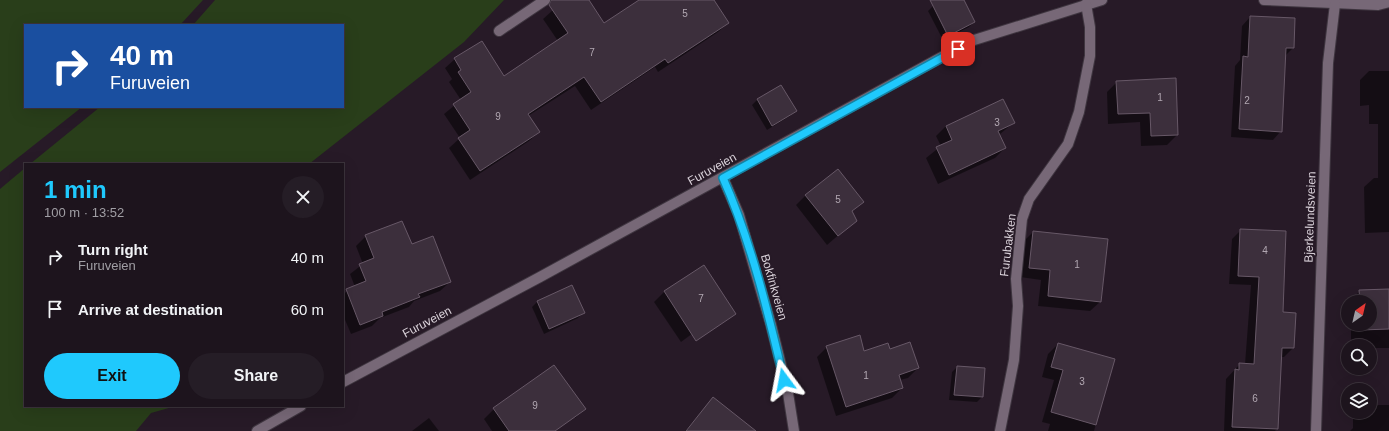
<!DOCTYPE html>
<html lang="en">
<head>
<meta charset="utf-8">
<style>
	body { margin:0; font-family:Helvetica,sans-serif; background:#251d26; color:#f1f3f6; height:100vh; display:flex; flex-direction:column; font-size:15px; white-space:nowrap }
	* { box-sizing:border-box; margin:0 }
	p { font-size:13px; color:#a09ea4 }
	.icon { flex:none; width:22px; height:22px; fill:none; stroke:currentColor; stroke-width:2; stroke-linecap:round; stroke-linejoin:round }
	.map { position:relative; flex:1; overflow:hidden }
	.details { position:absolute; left:24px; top:163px; width:320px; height:244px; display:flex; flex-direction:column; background:#1d141d; border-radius:0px; box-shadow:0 4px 16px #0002,0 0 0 1px #3b333b }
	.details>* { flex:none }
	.banner { position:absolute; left:24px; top:24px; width:320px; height:84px; border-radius:0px; box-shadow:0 4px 16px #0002,0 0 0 1px #3b333b; background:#1a4fa0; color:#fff; overflow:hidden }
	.needle { width:26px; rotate:34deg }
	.buttons { position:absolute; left:1341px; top:295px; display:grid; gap:8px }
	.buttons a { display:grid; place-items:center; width:36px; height:36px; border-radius:50%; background:#1d141d; box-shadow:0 4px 16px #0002,0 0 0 1px #3b333b; font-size:20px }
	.pin { position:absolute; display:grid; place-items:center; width:34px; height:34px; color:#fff; margin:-17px; border-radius:8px; box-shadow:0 2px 6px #0006 }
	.me { position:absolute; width:44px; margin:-22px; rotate:347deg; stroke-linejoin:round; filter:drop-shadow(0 0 3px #0008) }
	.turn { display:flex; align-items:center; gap:14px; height:84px; padding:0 20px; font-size:18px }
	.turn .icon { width:52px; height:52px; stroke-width:2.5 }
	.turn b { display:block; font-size:28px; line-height:34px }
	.round { display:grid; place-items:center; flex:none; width:42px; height:42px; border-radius:21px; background:#251d26 }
	.overview { display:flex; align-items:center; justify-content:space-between; height:68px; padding:0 20px }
	h1 { font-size:24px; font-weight:700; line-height:30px; color:#1fc9fd }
	.cta { display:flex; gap:8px; margin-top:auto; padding:8px 20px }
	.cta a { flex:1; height:46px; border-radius:24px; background:#1fc9fd; color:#111; font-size:16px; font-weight:700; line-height:46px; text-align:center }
	.cta a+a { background:#251d26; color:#f1f3f6 }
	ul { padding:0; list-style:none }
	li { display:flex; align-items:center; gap:12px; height:52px; padding:0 20px }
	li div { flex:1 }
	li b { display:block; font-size:15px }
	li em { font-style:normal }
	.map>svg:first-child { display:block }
	.green { fill:#293e1a }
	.shadow { fill:#0007 }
	.building { fill:#3c2f3c; stroke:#675867 }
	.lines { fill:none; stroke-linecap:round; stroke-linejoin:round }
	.minor-casing { stroke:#3f3640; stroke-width:12 }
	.minor { stroke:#776877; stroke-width:10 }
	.route-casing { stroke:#1483a4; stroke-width:10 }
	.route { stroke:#1fc9fd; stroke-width:7 }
	.labels { text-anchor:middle; stroke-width:3.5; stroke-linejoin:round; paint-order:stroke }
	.number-label { font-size:10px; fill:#b2a8b2 }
	.street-label { font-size:12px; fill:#d9d1d9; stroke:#271a27 }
</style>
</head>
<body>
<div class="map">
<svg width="1389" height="431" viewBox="0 0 1389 431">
	<rect width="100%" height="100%" fill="#271a27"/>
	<g class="green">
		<polygon points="0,0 203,0 180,25 25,25 25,107 82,107 0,172"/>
		<polygon points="215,0 504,0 464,42 309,164 30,164 100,107 343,107 343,25 193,25"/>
		<polygon points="25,168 25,406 176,406 151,413 136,431 0,431 0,189"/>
	</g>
	<g class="shadow">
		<polygon points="567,0 588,0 604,24 641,0 713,0 728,23 718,32 658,72 655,67 591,110 575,86 528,116 539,132 529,141 470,180 449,148 460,138 444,114 461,100 449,82 452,79 445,68 455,59 503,77 558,41 543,19 553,10"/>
		<polygon points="944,0 963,0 974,22 969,27 943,40 928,11 933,6"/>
		<polygon points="1250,17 1293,48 1285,56 1281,131 1273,140 1231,137 1235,66 1240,60 1242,26"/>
		<polygon points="1369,71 1389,71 1389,232 1365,233 1364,187 1374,178 1378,178 1378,124 1369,124 1369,105 1360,106 1360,80"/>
		<polygon points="1117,82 1177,135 1167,145 1141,146 1140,122 1108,124 1107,92"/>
		<polygon points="781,86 795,111 790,116 767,130 752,105 757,100"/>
		<polygon points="1013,123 999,135 1005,148 995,158 938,184 926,158 941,146 936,136 946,126"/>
		<polygon points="806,195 863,202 851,212 856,220 827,245 796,205"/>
		<polygon points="1241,230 1282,313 1293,348 1284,357 1280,357 1277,429 1275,431 1224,431 1226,379 1240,364 1245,364 1251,285 1229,284 1232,239"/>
		<polygon points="1033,232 1100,302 1090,311 1038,306 1041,280 1020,277 1023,242"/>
		<polygon points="366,236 411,246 450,282 440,291 414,301 409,307 380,318 372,326 351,334 343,315 343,294 355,287 350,274 363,264 356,246"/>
		<polygon points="704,266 719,314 681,342 654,302 664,292"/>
		<polygon points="571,287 583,313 578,318 544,334 532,307 537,302"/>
		<polygon points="1389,290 1389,348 1370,348 1370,346 1360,346 1359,339 1351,340 1351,324 1370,324 1370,302 1350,301 1360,291"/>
		<polygon points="1058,344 1114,360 1094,431 1048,431 1050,424 1042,422 1054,380 1042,377 1048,354"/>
		<polygon points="827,347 864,352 918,368 908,378 900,380 902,388 892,398 836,416 817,357"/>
		<polygon points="554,366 585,409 575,418 557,431 575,418 575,415 553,431 492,431 484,419 494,409"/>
		<polygon points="957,367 984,369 982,397 977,402 949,400 952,372"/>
		<polygon points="713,398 749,431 685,431"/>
		<polygon points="1370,405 1389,405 1389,431 1350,431 1353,428 1353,416 1356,412 1370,412"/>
		<polygon points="429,418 439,431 412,431"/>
	</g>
	<g class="building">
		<polygon points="551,0 589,0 604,23 639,0 714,0 729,23 668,63 665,59 601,102 584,77 528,114 540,132 480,171 458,138 470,130 453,104 471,92 458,72 461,70 454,58 482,41 504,76 568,33 549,5"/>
		<polygon points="930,0 964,0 975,22 948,36"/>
		<polygon points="1250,16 1295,18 1294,48 1286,48 1282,132 1239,129 1243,56 1248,57"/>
		<polygon points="1176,78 1178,135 1151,136 1150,113 1118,114 1116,81"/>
		<polygon points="781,85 797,111 772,126 757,99"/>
		<polygon points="1003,99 1015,123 998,131 1006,148 949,175 936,147 952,140 946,126"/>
		<polygon points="838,169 864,202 852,211 857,221 838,236 805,195"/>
		<polygon points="402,221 412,244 433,236 451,282 418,294 420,297 382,312 383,316 360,325 346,289 366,281 359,264 374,258 365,235"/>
		<polygon points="1240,229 1286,231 1283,312 1296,313 1294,348 1282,348 1278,429 1232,427 1235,369 1239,370 1239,363 1254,364 1259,277 1238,276"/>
		<polygon points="1033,231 1108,239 1101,302 1048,296 1050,270 1029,268"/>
		<polygon points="704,265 736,314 696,341 664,291"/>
		<polygon points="572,285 585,313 549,329 537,301"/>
		<polygon points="1389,289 1389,329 1361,330 1361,324 1370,324 1370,302 1360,302 1359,290"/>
		<polygon points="860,335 864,351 888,343 890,349 910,342 919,368 899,375 903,388 846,407 826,346"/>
		<polygon points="1058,343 1115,359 1096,425 1051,412 1063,370 1051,367"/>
		<polygon points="554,365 586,409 555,431 509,431 493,408"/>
		<polygon points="957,366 985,368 983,397 954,395"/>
		<polygon points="713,397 756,431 686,431"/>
	</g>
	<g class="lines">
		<defs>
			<g id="minor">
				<polyline points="1264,0 1378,5 1389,2"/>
				<polyline points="499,31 545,0"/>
				<polyline points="723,178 739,215 771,325 788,393 794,431"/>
				<polyline points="343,382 540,277 971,41 1102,0"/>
				<polyline points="257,431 301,406"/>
				<polyline points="1000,431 1014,360 1018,306 1016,279 1022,219 1029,199 1068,144 1079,112 1090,56 1090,27 1086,4"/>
				<polyline points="1316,431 1328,63 1335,4"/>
			</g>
		</defs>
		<use href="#minor" class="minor-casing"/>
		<use href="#minor" class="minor"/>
	</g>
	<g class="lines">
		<defs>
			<path id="route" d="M 784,380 C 768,312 751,241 723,178 L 958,49"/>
		</defs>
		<use href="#route" class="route-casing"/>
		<use href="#route" class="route"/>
	</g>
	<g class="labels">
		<g class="number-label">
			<text x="685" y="17">5</text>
			<text x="592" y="56">7</text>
			<text x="1160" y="101">1</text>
			<text x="1247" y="104">2</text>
			<text x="498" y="120">9</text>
			<text x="997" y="126">3</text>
			<text x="838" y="203">5</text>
			<text x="1265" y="254">4</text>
			<text x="1077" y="268">1</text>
			<text x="701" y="302">7</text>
			<text x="866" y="379">1</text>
			<text x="1082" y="385">3</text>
			<text x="1255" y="402">6</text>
			<text x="535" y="409">9</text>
		</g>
		<g class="street-label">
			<text transform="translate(712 169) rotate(-29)" y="4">Furuveien</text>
			<text transform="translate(1310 217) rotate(-88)" y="4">Bjerkelundsveien</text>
			<text transform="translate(1008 245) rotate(-83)" y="4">Furubakken</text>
			<text transform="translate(774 287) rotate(74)" y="4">Bokfinkveien</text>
			<text transform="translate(427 322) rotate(-28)" y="4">Furuveien</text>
		</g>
	</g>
</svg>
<div class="buttons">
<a><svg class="needle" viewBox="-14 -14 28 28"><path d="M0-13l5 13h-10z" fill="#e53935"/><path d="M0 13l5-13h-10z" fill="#a09ea4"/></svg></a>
<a><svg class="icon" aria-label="search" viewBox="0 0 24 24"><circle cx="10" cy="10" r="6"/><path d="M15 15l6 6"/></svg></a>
<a><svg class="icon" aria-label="layers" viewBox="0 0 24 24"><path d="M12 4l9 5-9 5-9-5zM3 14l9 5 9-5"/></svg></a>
</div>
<div class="pin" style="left:958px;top:49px;background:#d93025"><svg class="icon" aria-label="arrive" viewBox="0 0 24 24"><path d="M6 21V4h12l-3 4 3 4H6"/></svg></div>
<svg class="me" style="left:784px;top:380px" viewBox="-20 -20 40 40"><path d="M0-17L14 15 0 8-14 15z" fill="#1fc9fd" stroke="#fff" stroke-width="4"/></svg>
<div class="banner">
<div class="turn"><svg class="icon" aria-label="right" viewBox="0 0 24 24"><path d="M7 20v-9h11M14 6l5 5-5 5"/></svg><div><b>40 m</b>Furuveien</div></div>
</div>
<section class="details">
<div class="overview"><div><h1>1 min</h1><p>100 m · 13:52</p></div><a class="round"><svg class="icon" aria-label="close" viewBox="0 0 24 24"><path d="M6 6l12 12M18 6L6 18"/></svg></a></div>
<ul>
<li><svg class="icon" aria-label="right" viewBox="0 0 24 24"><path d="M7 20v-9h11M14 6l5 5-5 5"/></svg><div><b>Turn right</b><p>Furuveien</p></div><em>40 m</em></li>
<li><svg class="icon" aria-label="arrive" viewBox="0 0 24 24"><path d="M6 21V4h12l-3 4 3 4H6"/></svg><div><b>Arrive at destination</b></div><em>60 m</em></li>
</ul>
<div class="cta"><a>Exit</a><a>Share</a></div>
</section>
</div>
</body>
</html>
